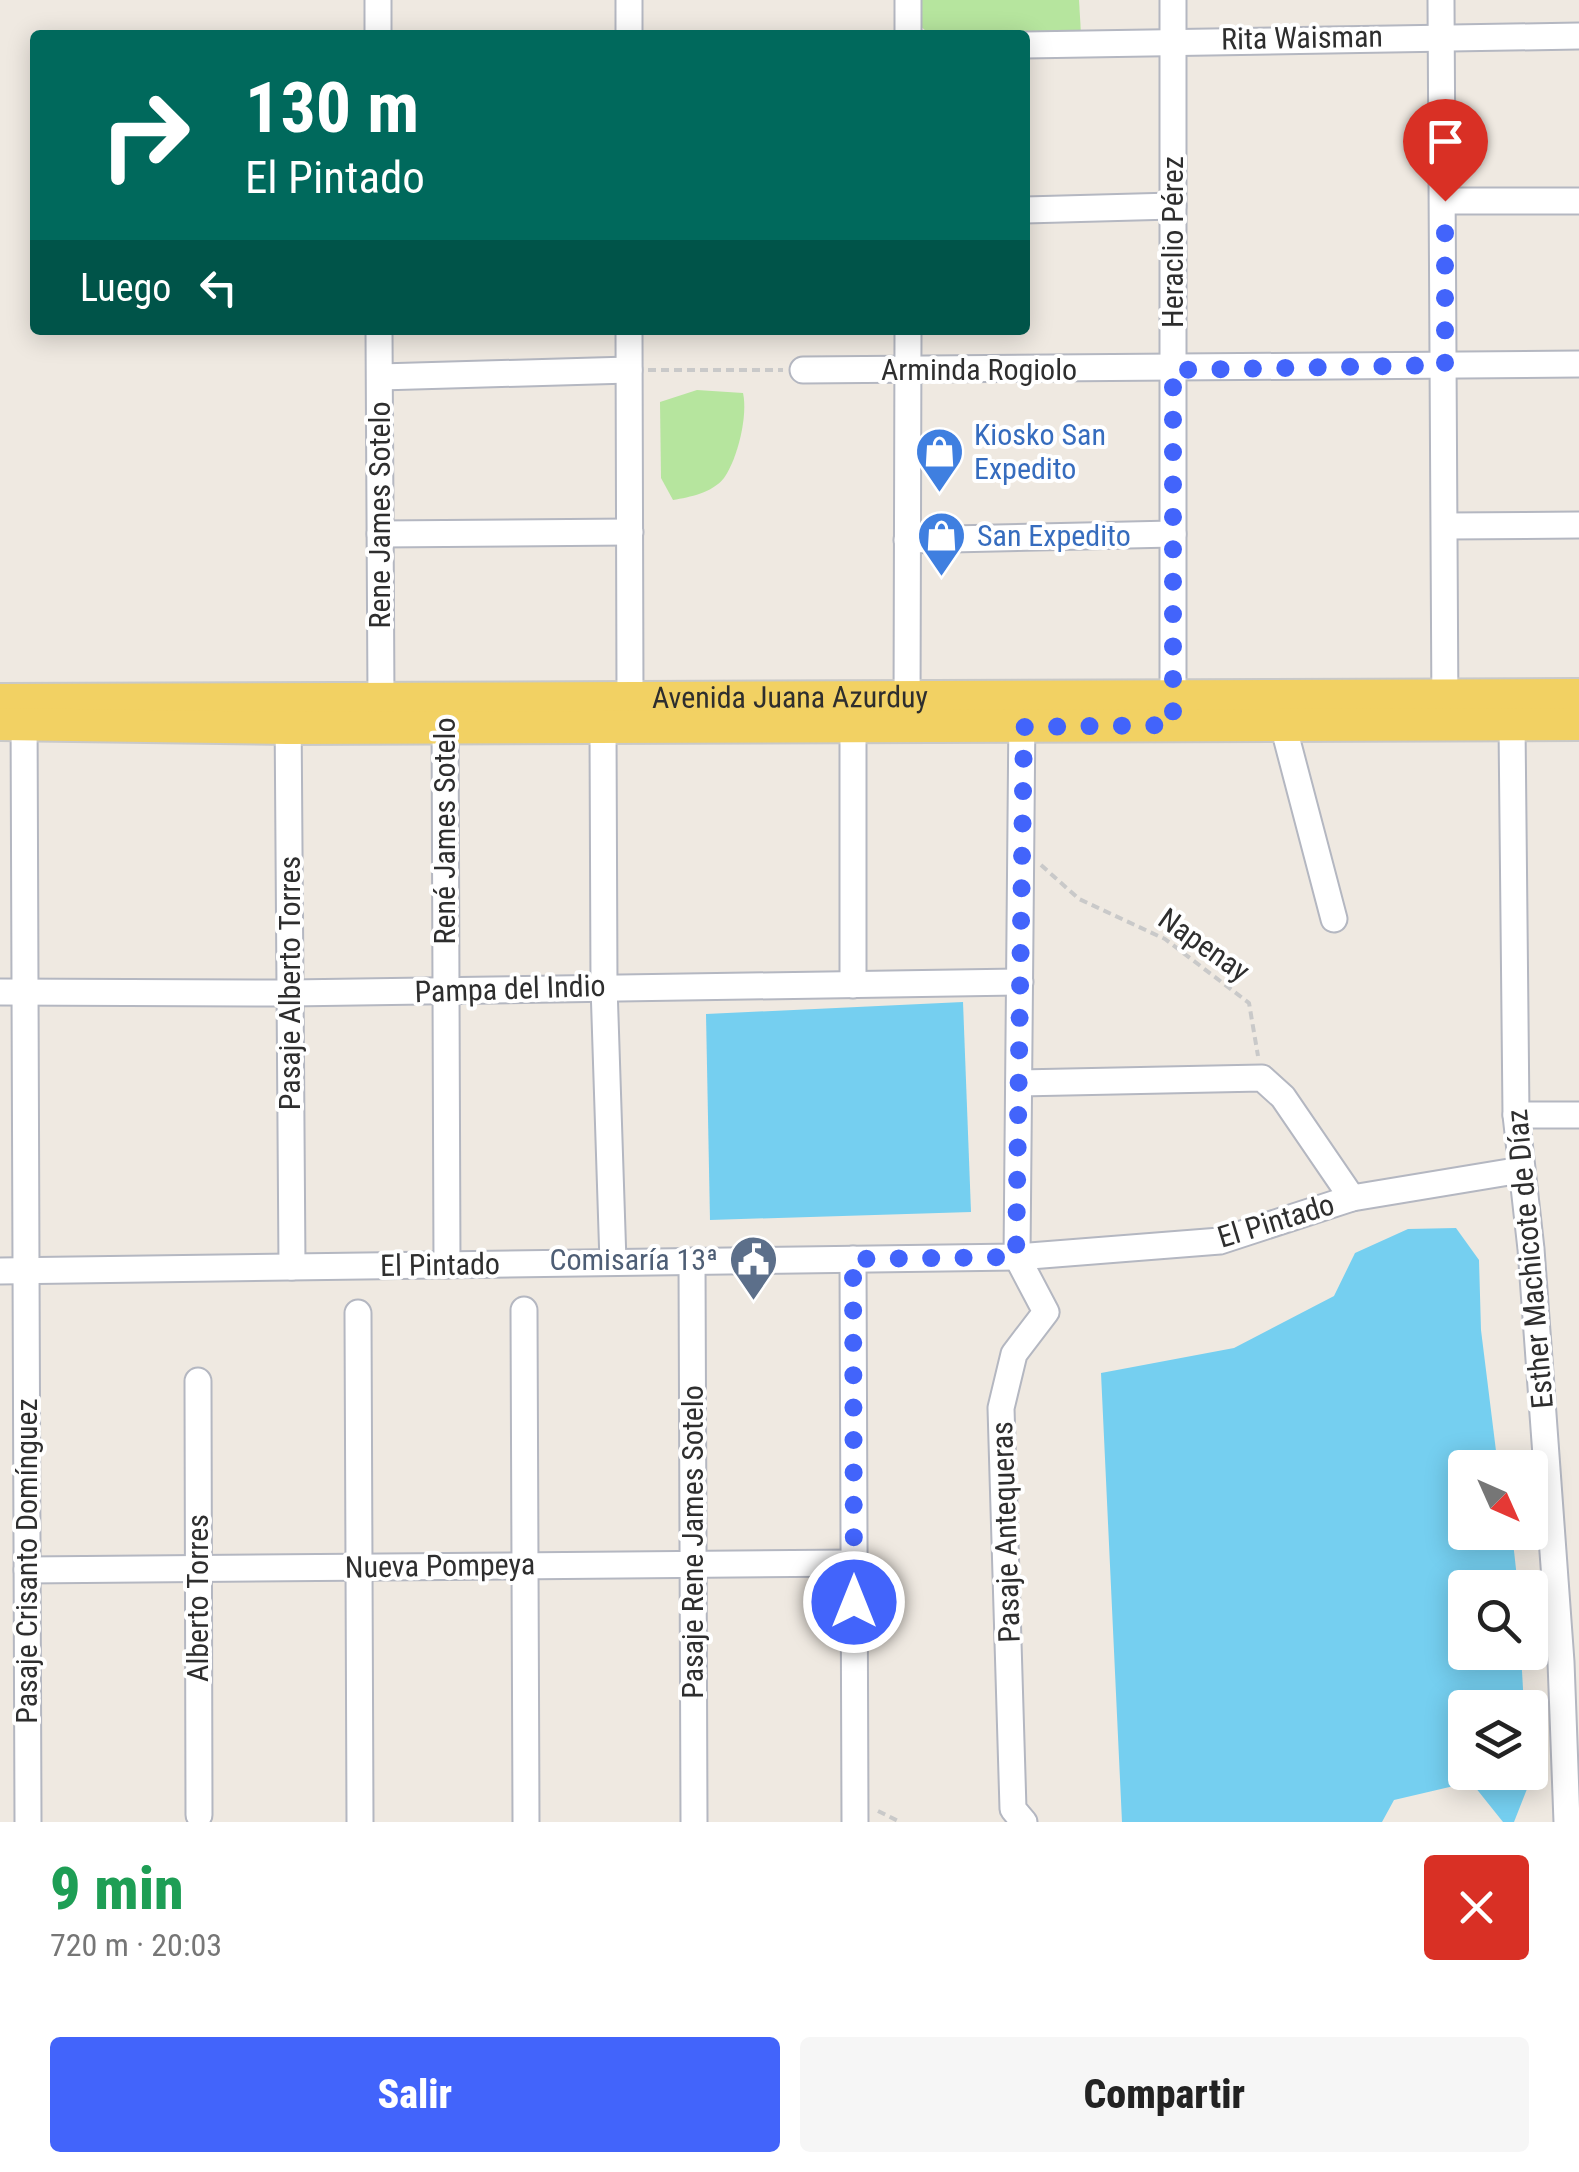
<!DOCTYPE html>
<html lang="es">
<head>
<meta charset="utf-8">
<style>
	body { margin:0; font-family:"Roboto Condensed",sans-serif; background:#f6f6f6; color:#222; height:100vh; display:flex; flex-direction:column; font-size:38px; white-space:nowrap }
	* { box-sizing:border-box; margin:0 }
	p { font-size:32px; color:#767676 }
	.icon { flex:none; width:55px; height:55px; fill:none; stroke:currentColor; stroke-width:2; stroke-linecap:round; stroke-linejoin:round }
	.map { position:relative; height:1822px; overflow:hidden }
	.drawer { display:flex; flex-direction:column; background:#fff; flex:1 }
	.drawer>* { flex:none }
	.hud { position:absolute; left:30px; top:30px; width:1000px; height:305px; border-radius:10px; box-shadow:0 5px 25px #0003; background:#00695c; color:#fff; overflow:hidden }
	.needle { width:65px; rotate:135deg }
	.controls { position:absolute; left:1448px; top:1450px; display:grid; gap:20px }
	.controls a { display:grid; place-items:center; width:100px; height:100px; border-radius:10px; background:#fff; box-shadow:0 5px 25px #0003; font-size:50px }
	.pin { position:absolute; display:grid; place-items:center; width:85px; height:85px; color:#fff; margin:-102px -42px; border-radius:50% 50% 50% 0; rotate:-45deg; box-shadow:0 0 10px #0007 }
	.pin .icon { rotate:45deg }
	.me { position:absolute; width:110px; margin:-55px; rotate:0deg; stroke-linejoin:round; filter:drop-shadow(0 0 8px #0008) }
	.turn { display:flex; align-items:center; gap:35px; height:210px; padding:0 50px; font-size:45px }
	.turn .icon { width:130px; height:130px; stroke-width:2.5 }
	.turn b { display:block; font-size:70px; line-height:85px }
	.then { display:flex; align-items:center; height:95px; padding:0 50px; background:#0003; gap:20px; font-size:38px }
	.round { display:grid; place-items:center; flex:none; width:105px; height:105px; border-radius:10px; background:#f6f6f6 }
	.headline { display:flex; align-items:center; justify-content:space-between; height:170px; padding:0 50px }
	h1 { font-size:60px; font-weight:800; line-height:75px; color:#1e9e55 }
	.primary-button { display:flex; gap:20px; margin-top:auto; padding:20px 50px }
	.primary-button a { flex:1; height:115px; border-radius:10px; background:#4264fb; color:#fff; font-size:40px; font-weight:800; line-height:115px; text-align:center }
	.primary-button a+a { background:#f6f6f6; color:#222 }
	.map>svg:first-child { display:block }
	.green { fill:#b6e59e }
	.water { fill:#75cff0 }
	.lines { fill:none; stroke-linecap:round; stroke-linejoin:round }
	.minor-casing { stroke:#b4b7c1; stroke-width:29 }
	.major-casing { stroke:#c9c9c9; stroke-width:36 }
	.path { stroke:#c9c9c9; stroke-width:4; stroke-dasharray:8 5; stroke-linecap:butt }
	.minor { stroke:#fff; stroke-width:25 }
	.major { stroke:#f2d163; stroke-width:32 }
	.route { stroke:#4264fb; stroke-width:18; stroke-dasharray:0 32.4 }
	.labels { text-anchor:middle; stroke-width:8; stroke-linejoin:round; paint-order:stroke }
	.street-label { font-size:30px; fill:#2e2e2e; stroke:#fff }
	.shop-label { font-size:30px; fill:#366cbe; stroke:#fff; text-anchor:start }
	.service-label { font-size:30px; fill:#4e5e75; stroke:#fff; text-anchor:end }
</style>
</head>
<body>
<div class="map">
<svg width="1579" height="1822" viewBox="0 0 1579 1822">
	<rect width="100%" height="100%" fill="#efe9e1"/>
	<g class="green">
		<polygon points="918,0 1079,0 1081,34 926,31 919,25"/>
		<path d="M 697,390 L 743,393 C 748,415 738,458 724,478 C 712,493 690,497 673,500 L 661,478 L 660,402 Z"/>
	</g>
	<g class="water">
		<polygon points="963,1002 971,1212 710,1220 706,1014"/>
		<polygon points="1456,1228 1479,1260 1481,1330 1498,1467 1465,1468 1465,1532 1512,1533 1518,1587 1465,1588 1465,1652 1521,1653 1524,1707 1465,1708 1465,1772 1527,1773 1527,1789 1514,1822 1503,1822 1471,1782 1394,1800 1382,1822 1122,1822 1101,1373 1234,1348 1334,1296 1355,1253 1408,1229"/>
	</g>
	<g class="lines">
		<defs>
			<g id="minor">
				<polyline points="378,0 378,35"/>
				<polyline points="629,0 629,35"/>
				<polyline points="908,0 908,35"/>
				<polyline points="1441,0 1445,714"/>
				<polyline points="1025,45 1579,36"/>
				<polyline points="1445,201 1579,201"/>
				<polyline points="1025,210 1173,206"/>
				<polyline points="379,330 381,700"/>
				<polyline points="803,370 1579,364"/>
				<polyline points="380,377 629,370"/>
				<polyline points="1447,526 1579,525"/>
				<polyline points="380,534 630,532"/>
				<polyline points="907,540 1173,534"/>
				<polyline points="24,707 28,1822"/>
				<polyline points="1283,708 1283,725 1334,919"/>
				<polyline points="288,709 292,1267"/>
				<polyline points="1506,710 1512,725 1516,1115 1531,1249 1561,1662 1567,1822"/>
				<polyline points="1022,711 1017,1257 1046,1312 1014,1354 1001,1408 1013,1809 1024,1822"/>
				<polyline points="445,713 447,1265"/>
				<polyline points="907,715 908,330"/>
				<polyline points="1173,715 1173,0"/>
				<polyline points="853,985 853,708"/>
				<polyline points="0,992 290,993 1020,982"/>
				<polyline points="1019,1083 1262,1078 1283,1097 1352,1198"/>
				<polyline points="1516,1115 1579,1115"/>
				<polyline points="853,1259 855,1822"/>
				<polyline points="692,1261 694,1822"/>
				<polyline points="613,1262 604,986 603,728 630,697 629,330"/>
				<polyline points="0,1271 1017,1257 1220,1241 1352,1198 1521,1170"/>
				<polyline points="524,1310 526,1822"/>
				<polyline points="358,1313 360,1822"/>
				<polyline points="198,1381 199,1815"/>
				<polyline points="27,1570 854,1563"/>
			</g>
			<g id="major">
				<path id="s1" d="M 0,700 L 1579,695"/>
				<polyline points="0,724 288,728 1579,724"/>
			</g>
		</defs>
		<use href="#minor" class="minor-casing"/>
		<use href="#major" class="major-casing"/>
		<g class="path">
			<polyline points="648,370 783,370"/>
			<polyline points="1041,865 1079,899 1165,939 1249,1003 1258,1056"/>
			<polyline points="878,1811 900,1822"/>
		</g>
		<use href="#minor" class="minor"/>
		<use href="#major" class="major"/>
	</g>
	<g class="lines">
		<polyline class="route" points="854,1602 853,1259 1016,1257 1024,727 1173,725 1173,370 1445,365 1445,201"/>
	</g>
	<defs>
		<symbol id="shop-pin" viewBox="-11 -11 22 30"><path d="M0 17L-7.5 6A9.5 9.5 0 1 1 7.5 6Z" fill="#3f7fe0" stroke="#fff"/><path d="M-5-2.5h2.3a2.7 3.5 0 0 1 5.4 0H5L5.5 6h-11ZM-1.5-2.5h3a1.5 2.3 0 0 0-3 0Z" fill="#fff"/></symbol>
		<symbol id="civic-pin" viewBox="-11 -11 22 30"><path d="M0 17L-7.5 6A9.5 9.5 0 1 1 7.5 6Z" fill="#5c6f8a" stroke="#fff"/><path d="M-.6-6.5H3V-4.5H.6V-3L4-1V1h2V6H-6V1h2V-1L-.6-3ZM-1.2 2.5V6h2.4V2.5Z" fill="#fff"/></symbol>
	</defs>
	<g fill-rule="evenodd">
		<use href="#shop-pin" x="912" y="424" width="55" height="75"/>
		<use href="#shop-pin" x="914" y="508" width="55" height="75"/>
		<use href="#civic-pin" x="726" y="1232" width="55" height="75"/>
	</g>
	<g class="labels">
		<g class="street-label">
			<text transform="translate(1302 38) rotate(-1)" y="10">Rita Waisman</text>
			<text transform="translate(1173 242) rotate(-90)" y="10">Heraclio Pérez</text>
			<text x="979" y="380">Arminda Rogiolo</text>
			<text transform="translate(380 515) rotate(-90)" y="10">Rene James Sotelo</text>
			<text dy="10" stroke="none"><textPath href="#s1" startOffset="790">Avenida Juana Azurduy</textPath></text>
			<text transform="translate(445 831) rotate(-90)" y="10">René James Sotelo</text>
			<text transform="translate(1204 945) rotate(35)" y="10">Napenay</text>
			<text transform="translate(290 983) rotate(-90)" y="10">Pasaje Alberto Torres</text>
			<text transform="translate(510 989) rotate(-2)" y="10">Pampa del Indio</text>
			<text transform="translate(1276 1221) rotate(-17)" y="10">El Pintado</text>
			<text transform="translate(1530 1259) rotate(-95)" y="10">Esther Machicote de Díaz</text>
			<text transform="translate(440 1265) rotate(-1)" y="10">El Pintado</text>
			<text transform="translate(1006 1532) rotate(-92)" y="10">Pasaje Antequeras</text>
			<text transform="translate(693 1542) rotate(-90)" y="10">Pasaje Rene James Sotelo</text>
			<text transform="translate(27 1561) rotate(-90)" y="10">Pasaje Crisanto Domínguez</text>
			<text transform="translate(440 1566) rotate(-1)" y="10">Nueva Pompeya</text>
			<text transform="translate(198 1598) rotate(-90)" y="10">Alberto Torres</text>
		</g>
		<g class="shop-label">
			<text x="974" y="445">Kiosko San<tspan x="974" dy="34">Expedito</tspan></text>
			<text x="977" y="546">San Expedito</text>
		</g>
		<g class="service-label">
			<text x="718" y="1270">Comisaría 13ª</text>
		</g>
	</g>
</svg>
<div class="controls">
<a><svg class="needle" viewBox="-14 -14 28 28"><path d="M0-13l5 13h-10z" fill="#e53935"/><path d="M0 13l5-13h-10z" fill="#767676"/></svg></a>
<a><svg class="icon" aria-label="search" viewBox="0 0 24 24"><circle cx="10" cy="10" r="6"/><path d="M15 15l6 6"/></svg></a>
<a><svg class="icon" aria-label="layers" viewBox="0 0 24 24"><path d="M12 4l9 5-9 5-9-5zM3 14l9 5 9-5"/></svg></a>
</div>
<div class="pin" style="left:1445px;top:201px;background:#d93025"><svg class="icon" aria-label="arrive" viewBox="0 0 24 24"><path d="M6 21V4h12l-3 4 3 4H6"/></svg></div>
<svg class="me" style="left:854px;top:1602px" viewBox="-20 -20 40 40"><circle r="17" fill="#4264fb" stroke="#fff" stroke-width="3"/><path d="M0-11L8 9 0 5-8 9z" fill="#fff"/></svg>
<div class="hud">
<div class="turn"><svg class="icon" aria-label="right" viewBox="0 0 24 24"><path d="M7 20v-9h11M14 6l5 5-5 5"/></svg><div><b>130 m</b>El Pintado</div></div>
<div class="then">Luego<svg class="icon" aria-label="left" viewBox="0 0 24 24"><path d="M17 20v-9H6M10 6l-5 5 5 5"/></svg></div>
</div>
</div>
<section class="drawer">
<div class="headline"><div><h1>9 min</h1><p>720 m · 20:03</p></div><a class="round" style="background:#d93025;color:#fff"><svg class="icon" aria-label="close" viewBox="0 0 24 24"><path d="M6 6l12 12M18 6L6 18"/></svg></a></div>
<div class="primary-button"><a>Salir</a><a>Compartir</a></div>
</section>
</body>
</html>
